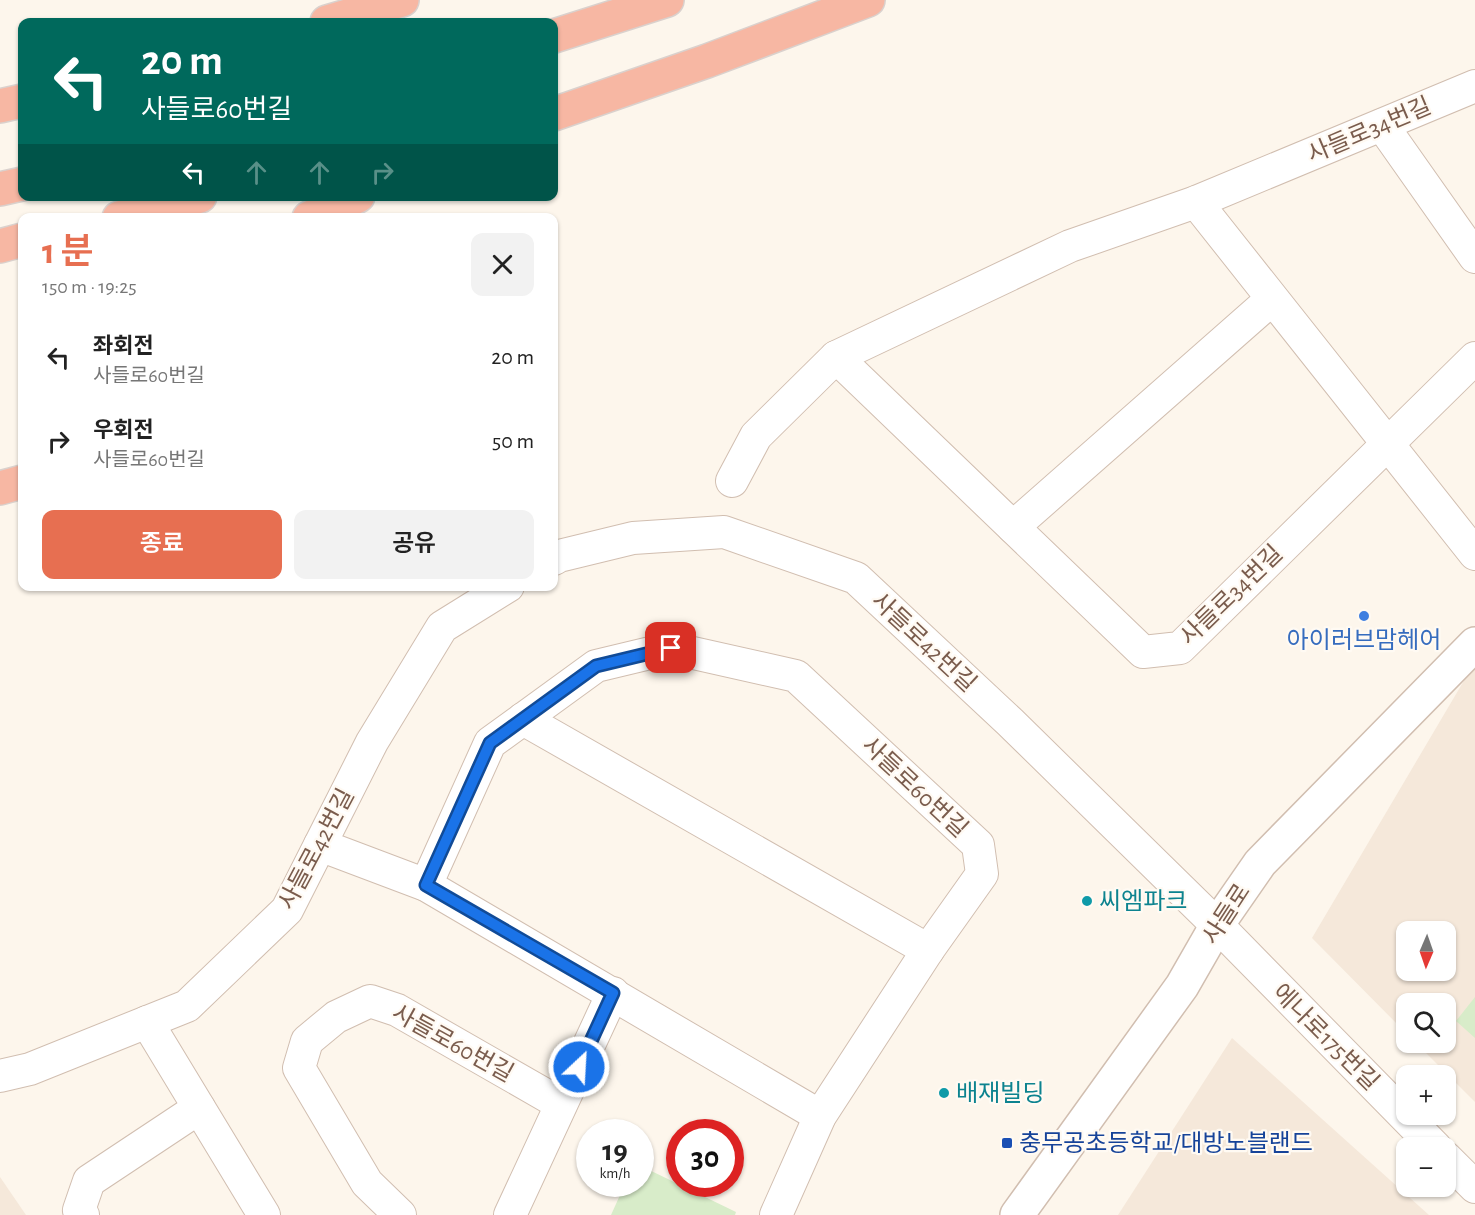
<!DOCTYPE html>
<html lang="ko">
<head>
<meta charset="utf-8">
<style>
	body { margin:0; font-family:"Alegreya Sans","Noto Sans KR",sans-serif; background:#f2f2f2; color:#222; height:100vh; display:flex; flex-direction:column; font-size:22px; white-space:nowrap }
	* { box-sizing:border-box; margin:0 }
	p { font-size:20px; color:#767676 }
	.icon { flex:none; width:33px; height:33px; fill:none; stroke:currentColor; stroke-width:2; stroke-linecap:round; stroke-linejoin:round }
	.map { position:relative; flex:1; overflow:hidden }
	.panel { position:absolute; left:18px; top:213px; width:540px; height:378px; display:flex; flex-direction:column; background:#fff; border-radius:12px; box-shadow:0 2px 4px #0004 }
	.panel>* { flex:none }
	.top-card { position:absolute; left:18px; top:18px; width:540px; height:183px; border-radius:12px; box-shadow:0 2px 4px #0004; background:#00695c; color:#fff; overflow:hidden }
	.needle { width:39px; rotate:182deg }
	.buttons { position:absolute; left:1396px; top:921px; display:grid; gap:12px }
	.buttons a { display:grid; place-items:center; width:60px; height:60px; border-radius:12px; background:#fff; box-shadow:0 2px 4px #0004; font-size:30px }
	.speed { position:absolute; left:576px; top:1119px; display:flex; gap:12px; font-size:30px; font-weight:700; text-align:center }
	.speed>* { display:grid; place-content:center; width:78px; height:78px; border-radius:50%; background:#fff; box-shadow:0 2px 4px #0004; line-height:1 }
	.speed small { font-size:15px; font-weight:400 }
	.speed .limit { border:9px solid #d22; background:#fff; color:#111 }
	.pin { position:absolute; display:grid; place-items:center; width:51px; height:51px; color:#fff; margin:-26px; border-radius:12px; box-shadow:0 3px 9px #0006 }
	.me { position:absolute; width:66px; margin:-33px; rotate:25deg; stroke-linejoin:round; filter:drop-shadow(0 0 4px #0008) }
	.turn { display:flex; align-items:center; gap:21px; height:126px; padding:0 24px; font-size:27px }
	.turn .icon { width:78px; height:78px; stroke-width:2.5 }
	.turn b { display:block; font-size:42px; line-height:51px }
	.lanes { display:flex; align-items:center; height:57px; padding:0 24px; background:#0003; justify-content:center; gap:30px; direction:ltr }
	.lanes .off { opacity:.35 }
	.round { display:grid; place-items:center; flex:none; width:63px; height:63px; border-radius:12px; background:#f2f2f2 }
	.summary { display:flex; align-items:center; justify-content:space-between; height:102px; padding:0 24px }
	h1 { font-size:36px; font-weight:600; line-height:45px; color:#e76f51 }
	.button { display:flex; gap:12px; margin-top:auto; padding:12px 24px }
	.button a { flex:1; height:69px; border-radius:12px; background:#e76f51; color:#fff; font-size:24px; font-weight:600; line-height:69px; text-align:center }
	.button a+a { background:#f2f2f2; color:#222 }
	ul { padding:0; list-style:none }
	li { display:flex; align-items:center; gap:18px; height:84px; padding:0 24px }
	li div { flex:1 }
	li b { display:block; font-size:22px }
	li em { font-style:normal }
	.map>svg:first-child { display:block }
	.residential { fill:#f5e8da; fill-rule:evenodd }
	.green { fill:#d8ecc9 }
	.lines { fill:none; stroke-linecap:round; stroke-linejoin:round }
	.minor-casing { stroke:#d1beb0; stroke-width:34 }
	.tertiary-casing { stroke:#d1beb0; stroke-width:36 }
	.motorway-casing { stroke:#dad1cd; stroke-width:36 }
	.minor { stroke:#fff; stroke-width:32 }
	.tertiary { stroke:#fff; stroke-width:33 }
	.motorway { stroke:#f7b7a3; stroke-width:33 }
	.route-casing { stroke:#114b97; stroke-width:15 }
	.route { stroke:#1a73e8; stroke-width:10 }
	.shop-dot { fill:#3f7fe0; stroke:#fffaf3; stroke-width:2 }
	.culture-dot { fill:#0f9aa8; stroke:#fffaf3; stroke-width:2 }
	.transit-dot { fill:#1a4fb4; stroke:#fffaf3; stroke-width:2 }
	.labels { text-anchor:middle; stroke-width:4.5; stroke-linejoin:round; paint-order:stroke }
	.street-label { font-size:24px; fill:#7a5c4d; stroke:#fffaf3 }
	.shop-label { font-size:24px; fill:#366cbe; stroke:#fffaf3 }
	.culture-label { font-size:24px; fill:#0d838f; stroke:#fffaf3; text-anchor:start }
	.transit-label { font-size:24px; fill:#164399; stroke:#fffaf3; text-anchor:start }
</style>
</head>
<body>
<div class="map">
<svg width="1475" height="1215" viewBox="0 0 1475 1215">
	<rect width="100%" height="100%" fill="#fdf6ec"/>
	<g class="residential">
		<path d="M 1475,662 L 1475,1102 L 1416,1043 L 1446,1042 L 1446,1004 L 1407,1004 L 1407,1034 L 1312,938 ZM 1407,932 L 1446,932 L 1446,970 L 1407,970 Z"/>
		<polygon points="1232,1038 1429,1215 1118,1215"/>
		<polygon points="0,1177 26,1215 0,1215"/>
	</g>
	<g class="green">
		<polygon points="1475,997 1475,1038 1456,1021"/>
		<polygon points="641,1166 736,1212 735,1215 611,1215 625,1184 640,1184"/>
	</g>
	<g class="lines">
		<defs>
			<g id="minor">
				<polyline points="1382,125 1475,257"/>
				<polyline points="1196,202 1475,554"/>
				<polyline points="836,357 1143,652 1180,648 1475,358"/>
				<polyline points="732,481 756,436 836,357 1070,246 1196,202 1475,86"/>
				<polyline points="1013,527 1272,299"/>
				<polyline points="554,559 559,556 633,538 724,532 856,578 1010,722 1217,925 1436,1148"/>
				<polyline points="523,719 928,950"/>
				<polyline points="320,845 426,885 820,1116"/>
				<polyline points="426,885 490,743 596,666 671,648 796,676 978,845 982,874 928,950 820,1116 776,1215"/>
				<polyline points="147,1022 264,1215"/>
				<polyline points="0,1076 30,1069 187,1006 287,910 372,742 442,627 508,586"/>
				<polyline points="1446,1158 1475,1187"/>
				<polyline points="83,1215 79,1210 89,1181 199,1108"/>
				<polyline points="400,1215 367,1183 299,1068 307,1041 336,1017 370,1001 397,1010 561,1104"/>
				<polyline points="510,1215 613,993"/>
			</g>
			<polyline id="tertiary" points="1017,1215 1182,986 1217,925 1260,863 1475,644"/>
			<g id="motorway">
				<polyline points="327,22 402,0"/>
				<polyline points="554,36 667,0"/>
				<polyline points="0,106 22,101"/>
				<polyline points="554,114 707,61 868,0"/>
				<polyline points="0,189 22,184"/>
				<polyline points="119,218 200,196"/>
				<polyline points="309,218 358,196"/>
				<polyline points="0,246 22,240"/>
				<polyline points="0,488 22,482"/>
			</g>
		</defs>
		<use href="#minor" class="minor-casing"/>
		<use href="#tertiary" class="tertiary-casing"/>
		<use href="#motorway" class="motorway-casing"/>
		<use href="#minor" class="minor"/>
		<use href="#tertiary" class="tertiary"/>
		<use href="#motorway" class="motorway"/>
	</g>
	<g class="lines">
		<defs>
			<polyline id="route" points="579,1067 613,993 426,885 490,743 596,666 671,648"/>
		</defs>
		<use href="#route" class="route-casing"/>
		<use href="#route" class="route"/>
	</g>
	<circle class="shop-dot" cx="1364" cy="616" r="6"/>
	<g class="culture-dot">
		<circle cx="1087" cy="901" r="6"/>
		<circle cx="944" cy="1093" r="6"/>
	</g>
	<rect class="transit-dot" x="1001" y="1137" width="12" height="12" rx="3"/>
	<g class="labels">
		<g class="street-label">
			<text transform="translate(1369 130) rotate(-23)" y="8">사들로34번길</text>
			<text transform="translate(1231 595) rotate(-44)" y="8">사들로34번길</text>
			<text transform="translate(924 642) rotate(43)" y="8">사들로42번길</text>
			<text transform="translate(915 787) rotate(43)" y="8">사들로60번길</text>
			<text transform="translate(316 849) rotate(-62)" y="8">사들로42번길</text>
			<text transform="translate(1226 914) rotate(-57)" y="8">사들로</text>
			<text transform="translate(1326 1037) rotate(45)" y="8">에나로175번길</text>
			<text transform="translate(453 1043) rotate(29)" y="8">사들로60번길</text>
		</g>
		<g class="shop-label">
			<text x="1364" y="648">아이러브맘헤어</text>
		</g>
		<g class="culture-label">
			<text x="1099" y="909">씨엠파크</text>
			<text x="956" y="1101">배재빌딩</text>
		</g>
		<g class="transit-label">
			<text x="1019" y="1151">충무공초등학교/대방노블랜드</text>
		</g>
	</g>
</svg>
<div class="buttons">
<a><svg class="needle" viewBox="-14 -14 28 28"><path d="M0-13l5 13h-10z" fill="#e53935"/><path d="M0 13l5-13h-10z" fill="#767676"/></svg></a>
<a><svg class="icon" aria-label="search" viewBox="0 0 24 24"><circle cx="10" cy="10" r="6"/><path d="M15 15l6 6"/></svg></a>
<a>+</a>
<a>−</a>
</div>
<div class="speed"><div>19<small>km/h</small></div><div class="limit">30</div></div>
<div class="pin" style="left:671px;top:648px;background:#d93025"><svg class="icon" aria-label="arrive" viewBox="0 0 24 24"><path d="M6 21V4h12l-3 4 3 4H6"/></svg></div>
<svg class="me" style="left:579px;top:1067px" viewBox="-20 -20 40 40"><circle r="17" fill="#1a73e8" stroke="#fff" stroke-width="3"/><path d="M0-11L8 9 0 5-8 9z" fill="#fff"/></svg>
<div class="top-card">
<div class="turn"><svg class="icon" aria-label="left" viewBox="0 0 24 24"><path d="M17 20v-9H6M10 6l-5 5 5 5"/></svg><div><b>20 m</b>사들로60번길</div></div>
<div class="lanes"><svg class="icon" aria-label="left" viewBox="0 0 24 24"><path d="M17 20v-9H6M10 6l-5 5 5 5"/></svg><svg class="icon off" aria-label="ahead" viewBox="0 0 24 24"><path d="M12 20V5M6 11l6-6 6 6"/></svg><svg class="icon off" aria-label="ahead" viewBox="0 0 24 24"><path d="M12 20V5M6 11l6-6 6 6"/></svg><svg class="icon off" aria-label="right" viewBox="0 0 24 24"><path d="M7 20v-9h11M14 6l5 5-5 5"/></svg></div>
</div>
<section class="panel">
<div class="summary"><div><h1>1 분</h1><p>150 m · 19:25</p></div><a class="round"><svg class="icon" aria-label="close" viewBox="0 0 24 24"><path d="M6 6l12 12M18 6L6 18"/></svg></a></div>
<ul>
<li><svg class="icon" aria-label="left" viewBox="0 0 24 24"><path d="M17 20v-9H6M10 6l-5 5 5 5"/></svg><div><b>좌회전</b><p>사들로60번길</p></div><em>20 m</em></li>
<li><svg class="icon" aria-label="right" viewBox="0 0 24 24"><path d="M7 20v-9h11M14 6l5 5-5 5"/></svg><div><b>우회전</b><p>사들로60번길</p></div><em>50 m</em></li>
</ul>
<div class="button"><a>종료</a><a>공유</a></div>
</section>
</div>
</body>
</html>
